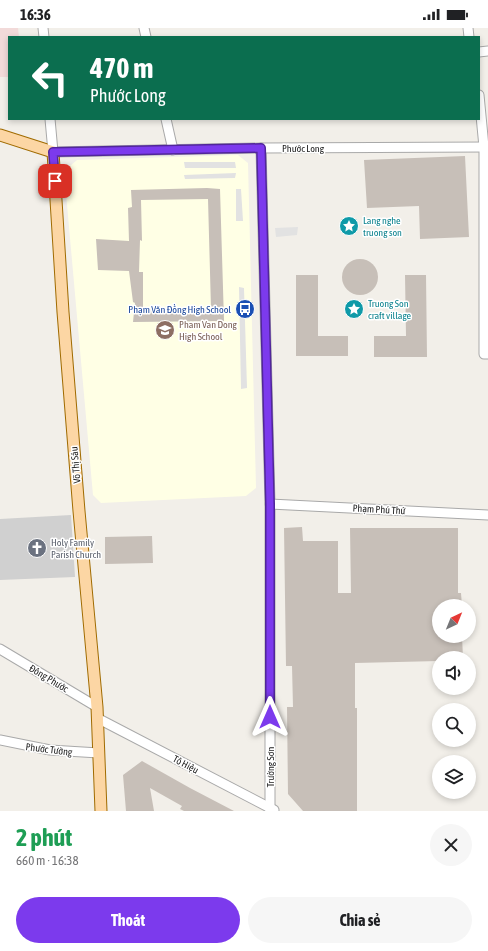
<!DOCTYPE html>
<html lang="vi">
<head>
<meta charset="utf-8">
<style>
	body { margin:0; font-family:"Asap Condensed",sans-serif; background:#f6f6f6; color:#202124; height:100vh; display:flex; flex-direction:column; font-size:15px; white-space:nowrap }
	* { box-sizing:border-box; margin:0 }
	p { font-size:13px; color:#757577 }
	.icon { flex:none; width:22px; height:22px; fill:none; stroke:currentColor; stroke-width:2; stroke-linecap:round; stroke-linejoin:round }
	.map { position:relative; height:783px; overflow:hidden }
	.panel { display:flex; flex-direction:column; background:#fff; flex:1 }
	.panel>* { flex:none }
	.top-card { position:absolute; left:8px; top:8px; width:472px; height:84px; border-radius:0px; box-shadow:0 2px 6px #0003; background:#0b6e4f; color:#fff; overflow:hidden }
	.needle { width:26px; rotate:43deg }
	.controls { position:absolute; left:432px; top:571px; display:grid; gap:8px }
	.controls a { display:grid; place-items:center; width:44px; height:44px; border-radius:50%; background:#fff; box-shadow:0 2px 6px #0003; font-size:20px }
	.pin { position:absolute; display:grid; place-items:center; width:34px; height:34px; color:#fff; margin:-17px; border-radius:8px; box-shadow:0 2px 6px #0006 }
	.me { position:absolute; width:44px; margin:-22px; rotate:0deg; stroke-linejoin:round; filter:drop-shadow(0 0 3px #0008) }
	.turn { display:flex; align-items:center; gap:14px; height:84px; padding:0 16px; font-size:18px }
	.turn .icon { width:52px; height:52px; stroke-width:2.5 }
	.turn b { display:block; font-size:28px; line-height:34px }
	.round { display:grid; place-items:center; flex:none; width:42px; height:42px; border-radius:21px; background:#f6f6f6 }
	.head { display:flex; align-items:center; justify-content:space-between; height:68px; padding:0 16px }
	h1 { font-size:24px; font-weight:700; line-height:30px; color:#1e9e55 }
	.cta { display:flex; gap:8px; margin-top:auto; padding:8px 16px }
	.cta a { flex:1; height:46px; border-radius:24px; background:#7c3aed; color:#fff; font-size:16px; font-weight:700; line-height:46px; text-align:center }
	.cta a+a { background:#f6f6f6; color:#202124 }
	.status { display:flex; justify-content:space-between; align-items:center; height:28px; padding:0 20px; background:#fff; direction:ltr }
	.status svg { height:11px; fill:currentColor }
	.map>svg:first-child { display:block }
	.commercial { fill:#f2dad9 }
	.education { fill:#ffffe5 }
	.religious { fill:#d0d0d0 }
	.parking { fill:#e2e2e2 }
	.building { fill:#c7bfb8; fill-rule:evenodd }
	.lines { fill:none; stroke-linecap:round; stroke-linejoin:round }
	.minor-casing { stroke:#a9a9a9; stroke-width:11 }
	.major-casing { stroke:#a06b00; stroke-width:13 }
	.minor { stroke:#fff; stroke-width:9 }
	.major { stroke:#fcd6a4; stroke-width:11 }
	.route-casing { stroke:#51269a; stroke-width:10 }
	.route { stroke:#7c3aed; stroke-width:7 }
	.labels { text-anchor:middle; stroke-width:3; stroke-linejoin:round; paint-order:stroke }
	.street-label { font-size:10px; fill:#222; stroke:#fff }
	.culture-label { font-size:10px; fill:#0d838f; stroke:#fff; text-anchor:start }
	.transit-label { font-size:10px; fill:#164399; stroke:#fff; text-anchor:end }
	.education-label { font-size:10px; fill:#785e54; stroke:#fff; text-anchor:start }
	.worship-label { font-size:10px; fill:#5b616d; stroke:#fff; text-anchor:start }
</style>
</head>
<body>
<div class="status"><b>16:36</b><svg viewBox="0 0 49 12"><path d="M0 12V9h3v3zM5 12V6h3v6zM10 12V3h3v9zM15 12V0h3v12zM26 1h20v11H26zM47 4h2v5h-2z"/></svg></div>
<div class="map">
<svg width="488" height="783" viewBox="0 0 488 783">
	<rect width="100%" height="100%" fill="#f2efe9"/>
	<polygon class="commercial" points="0,0 18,0 19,9 9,9 9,49 0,49"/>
	<polygon class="education" points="238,127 248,135 256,460 246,468 101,475 93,467 64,143 77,132"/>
	<polygon class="religious" points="71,487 75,549 0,552 0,491"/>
	<g class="parking">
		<polygon points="184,134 235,134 236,140 185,140"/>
		<polygon points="236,145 235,150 185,151 184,147"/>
		<polygon points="236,161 241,161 243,193 236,193"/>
		<polygon points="298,199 297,207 276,209 275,200"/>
		<polygon points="239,259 244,260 247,360 241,361"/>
	</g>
	<g class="building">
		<polygon points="465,128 469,209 420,211 419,178 367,180 364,132"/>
		<path d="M 207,160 L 220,161 L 224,293 L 133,294 L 135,275 L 133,274 L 129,243 L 98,242 L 96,211 L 129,213 L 128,180 L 132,179 L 131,162 ZM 208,171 L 211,281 L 143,281 L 143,244 L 139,244 L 140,212 L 142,213 L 141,172 Z"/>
		<circle cx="360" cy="249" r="18"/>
		<polygon points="296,247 318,247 318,308 348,308 348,328 296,328"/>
		<polygon points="405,247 426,247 427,329 374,329 374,308 406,308"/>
		<polygon points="302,499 303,513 338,513 338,565 351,565 350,500 458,500 458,565 461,565 462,578 439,578 439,608 462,608 463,630 439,630 439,633 355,635 355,680 357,680 357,783 303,783 288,766 287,679 293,679 292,638 286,638 284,500"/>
		<polygon points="152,508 153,535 105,536 105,509"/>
		<polygon points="142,733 190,760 234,783 184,783 180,781 182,778 150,760 154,783 126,783 123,747"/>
	</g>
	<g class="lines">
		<defs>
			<g id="minor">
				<polyline points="43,0 44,9"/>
				<polyline points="144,0 146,9"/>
				<polyline points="468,0 469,9"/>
				<polyline points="479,24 488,23"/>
				<polyline points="479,67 484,119 484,326 488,326"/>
				<polyline points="50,91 53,124 261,120 488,119"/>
				<polyline points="166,91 173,122"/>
				<polyline points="261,120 270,476 270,783"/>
				<polyline points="270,476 488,487"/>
				<polyline points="0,621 97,679"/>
				<polyline points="97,690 274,782"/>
				<polyline points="0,712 50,722 99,725"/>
			</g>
			<polyline id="major" points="0,107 53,124 63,284 79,483 97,679 101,783"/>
		</defs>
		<use href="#minor" class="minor-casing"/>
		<use href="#major" class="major-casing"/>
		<use href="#minor" class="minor"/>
		<use href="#major" class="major"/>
	</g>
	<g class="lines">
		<defs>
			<polyline id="route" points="55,153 53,124 261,120 270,476 270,689"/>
		</defs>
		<use href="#route" class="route-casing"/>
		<use href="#route" class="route"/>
	</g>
	<defs>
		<symbol id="sight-disc" viewBox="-11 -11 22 22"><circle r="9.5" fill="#0f9aa8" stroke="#fff"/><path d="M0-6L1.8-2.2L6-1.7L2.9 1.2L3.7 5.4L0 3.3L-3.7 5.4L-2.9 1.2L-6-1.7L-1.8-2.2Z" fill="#fff"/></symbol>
		<symbol id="bus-disc" viewBox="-11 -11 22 22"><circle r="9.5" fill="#1a4fb4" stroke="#fff"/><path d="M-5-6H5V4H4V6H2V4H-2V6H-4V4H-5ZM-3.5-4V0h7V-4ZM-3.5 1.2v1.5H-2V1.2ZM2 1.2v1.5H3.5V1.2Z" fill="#fff"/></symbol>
		<symbol id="school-disc" viewBox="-11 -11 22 22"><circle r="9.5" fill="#8d6e63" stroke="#fff"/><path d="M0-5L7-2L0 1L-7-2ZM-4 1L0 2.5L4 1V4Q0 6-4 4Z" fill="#fff"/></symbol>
		<symbol id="church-disc" viewBox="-11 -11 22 22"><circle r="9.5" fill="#6b7280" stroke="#fff"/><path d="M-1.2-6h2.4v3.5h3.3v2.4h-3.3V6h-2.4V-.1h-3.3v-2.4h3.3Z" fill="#fff"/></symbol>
	</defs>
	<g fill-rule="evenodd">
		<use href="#sight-disc" x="338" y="187" width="22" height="22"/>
		<use href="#bus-disc" x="234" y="270" width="22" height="22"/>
		<use href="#sight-disc" x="343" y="270" width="22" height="22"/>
		<use href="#school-disc" x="154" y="291" width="22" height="22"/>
		<use href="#church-disc" x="26" y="509" width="22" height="22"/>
	</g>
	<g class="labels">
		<g class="street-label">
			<text x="303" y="124">Phước Long</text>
			<text transform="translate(75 437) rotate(-95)" y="4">Võ Thị Sáu</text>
			<text transform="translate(379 481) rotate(3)" y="4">Phạm Phú Thứ</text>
			<text transform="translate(49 650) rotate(31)" y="4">Đông Phước</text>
			<text transform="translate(49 721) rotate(7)" y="4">Phước Tường</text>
			<text transform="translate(186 736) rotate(28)" y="4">Tô Hiệu</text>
			<text transform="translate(270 739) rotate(-90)" y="4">Trường Sơn</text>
		</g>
		<g class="culture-label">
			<text x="363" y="196">Lang nghe<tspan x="363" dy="12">truong son</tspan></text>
			<text x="368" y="279">Truong Son<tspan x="368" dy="12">craft village</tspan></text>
		</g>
		<g class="transit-label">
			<text x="231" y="285">Phạm Văn Đồng High School</text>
		</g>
		<g class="education-label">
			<text x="179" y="300">Pham Van Dong<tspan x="179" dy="12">High School</tspan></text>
		</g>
		<g class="worship-label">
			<text x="51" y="518">Holy Family<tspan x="51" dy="12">Parish Church</tspan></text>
		</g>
	</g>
</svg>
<div class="controls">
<a><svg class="needle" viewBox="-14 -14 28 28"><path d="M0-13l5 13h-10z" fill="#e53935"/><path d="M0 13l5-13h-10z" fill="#757577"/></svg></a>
<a><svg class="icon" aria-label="sound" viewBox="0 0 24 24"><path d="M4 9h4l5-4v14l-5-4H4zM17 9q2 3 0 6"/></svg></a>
<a><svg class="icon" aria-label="search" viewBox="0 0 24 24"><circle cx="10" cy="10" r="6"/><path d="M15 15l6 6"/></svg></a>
<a><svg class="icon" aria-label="layers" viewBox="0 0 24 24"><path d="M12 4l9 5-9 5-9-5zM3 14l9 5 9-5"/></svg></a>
</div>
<div class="pin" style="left:55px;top:153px;background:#d93025"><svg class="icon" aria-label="arrive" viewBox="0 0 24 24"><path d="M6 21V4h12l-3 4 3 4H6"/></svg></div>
<svg class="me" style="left:270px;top:689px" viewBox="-20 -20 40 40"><path d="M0-17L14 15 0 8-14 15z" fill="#7c3aed" stroke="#fff" stroke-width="4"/></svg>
<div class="top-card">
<div class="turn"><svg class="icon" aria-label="left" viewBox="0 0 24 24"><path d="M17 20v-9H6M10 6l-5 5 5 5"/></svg><div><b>470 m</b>Phước Long</div></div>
</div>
</div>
<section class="panel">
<div class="head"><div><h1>2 phút</h1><p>660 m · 16:38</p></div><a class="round"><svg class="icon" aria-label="close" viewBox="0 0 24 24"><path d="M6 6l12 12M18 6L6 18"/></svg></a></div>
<div class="cta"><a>Thoát</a><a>Chia sẻ</a></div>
</section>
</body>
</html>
